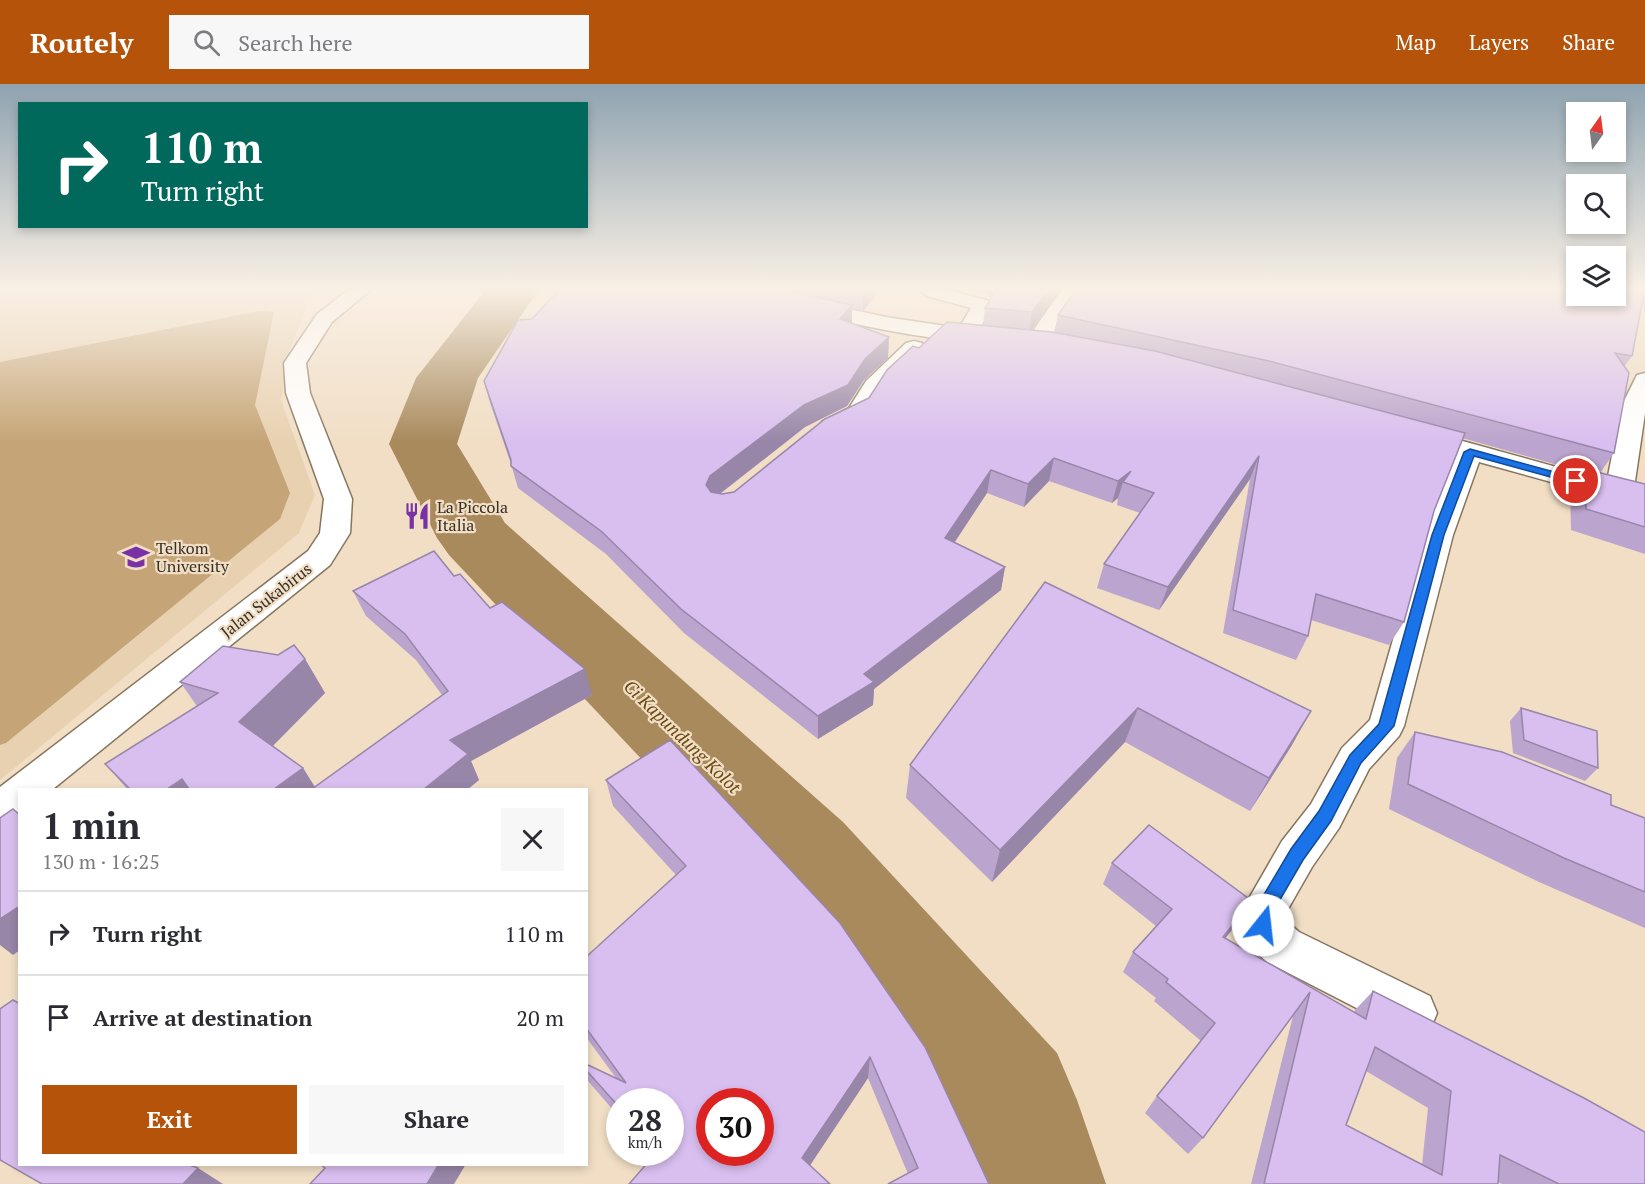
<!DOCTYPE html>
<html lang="en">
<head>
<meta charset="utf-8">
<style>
	body { margin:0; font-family:"PT Serif",serif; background:#f7f7f7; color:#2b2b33; height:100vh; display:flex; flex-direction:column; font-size:22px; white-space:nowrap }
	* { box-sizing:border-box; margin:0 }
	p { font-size:20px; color:#7c7c81 }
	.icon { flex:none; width:33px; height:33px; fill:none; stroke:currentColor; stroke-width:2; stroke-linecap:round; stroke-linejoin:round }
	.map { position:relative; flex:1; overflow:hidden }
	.panel { position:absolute; left:18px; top:704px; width:570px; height:378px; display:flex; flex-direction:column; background:#fff; border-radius:0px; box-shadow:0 3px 9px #0003 }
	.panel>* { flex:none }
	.top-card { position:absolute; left:18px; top:18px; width:570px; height:126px; border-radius:0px; box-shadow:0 3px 9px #0003; background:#00695c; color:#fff; overflow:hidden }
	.needle { width:39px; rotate:14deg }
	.tools { position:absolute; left:1566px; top:18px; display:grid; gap:12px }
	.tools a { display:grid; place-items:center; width:60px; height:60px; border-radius:0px; background:#fff; box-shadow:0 3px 9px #0003; font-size:30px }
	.speed { position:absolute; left:606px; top:1004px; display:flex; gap:12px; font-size:30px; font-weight:700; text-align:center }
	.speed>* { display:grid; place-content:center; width:78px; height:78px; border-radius:50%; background:#fff; box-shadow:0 3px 9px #0003; line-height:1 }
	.speed small { font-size:15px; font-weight:400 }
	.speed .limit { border:9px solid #d22; background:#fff; color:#111 }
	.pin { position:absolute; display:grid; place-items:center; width:51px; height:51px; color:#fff; margin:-26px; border:3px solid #fff; border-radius:50%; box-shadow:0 2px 6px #0007 }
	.me { position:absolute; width:66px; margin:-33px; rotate:16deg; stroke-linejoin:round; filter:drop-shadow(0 0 4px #0008) }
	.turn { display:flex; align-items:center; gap:21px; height:126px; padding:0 24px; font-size:27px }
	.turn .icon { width:78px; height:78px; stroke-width:2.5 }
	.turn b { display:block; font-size:42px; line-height:51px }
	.round { display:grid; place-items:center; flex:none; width:63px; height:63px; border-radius:0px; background:#f7f7f7 }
	.head { display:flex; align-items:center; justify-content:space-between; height:102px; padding:0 24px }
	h1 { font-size:36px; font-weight:800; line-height:45px }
	.action { display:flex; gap:12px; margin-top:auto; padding:12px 24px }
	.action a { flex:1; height:69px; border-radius:0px; background:#b45309; color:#fff; font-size:24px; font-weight:800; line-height:69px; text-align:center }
	.action a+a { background:#f7f7f7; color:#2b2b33 }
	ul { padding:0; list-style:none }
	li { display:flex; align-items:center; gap:18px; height:84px; padding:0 24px; border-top:2px solid #e1e1e2 }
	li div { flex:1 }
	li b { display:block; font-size:22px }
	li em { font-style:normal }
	header { display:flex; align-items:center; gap:36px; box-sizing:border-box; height:84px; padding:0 30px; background:#b45309; color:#fff }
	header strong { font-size:28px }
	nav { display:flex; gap:33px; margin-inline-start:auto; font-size:21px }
	.search { width:420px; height:54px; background:#f7f7f7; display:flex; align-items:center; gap:15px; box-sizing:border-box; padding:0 21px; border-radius:0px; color:#7c7c81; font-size:22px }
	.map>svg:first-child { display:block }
	.built { fill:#e8d1b1 }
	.forest { fill:#c5a577 }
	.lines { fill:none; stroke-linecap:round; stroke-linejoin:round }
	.river { fill:#a98a5d; fill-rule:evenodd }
	.minor-casing { stroke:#86765f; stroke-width:3 }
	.tertiary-casing { stroke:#86765f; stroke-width:3 }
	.minor { fill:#fff; fill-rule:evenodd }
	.tertiary { fill:#fff; fill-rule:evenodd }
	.wall { fill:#bba4ce; fill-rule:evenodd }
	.shaded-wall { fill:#9886a8 }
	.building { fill:#d9bff0; stroke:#9886a8; stroke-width:1.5; fill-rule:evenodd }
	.route { fill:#1a73e8; stroke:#114b97; stroke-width:1.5 }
	.labels { text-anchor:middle; stroke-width:4.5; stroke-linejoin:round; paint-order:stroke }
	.poi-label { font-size:16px; fill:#362f26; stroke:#f1dec5; text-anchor:start }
	.street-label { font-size:16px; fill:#362f26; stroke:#f1dec5 }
	.water-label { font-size:18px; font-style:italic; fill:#694810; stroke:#f1dec5 }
</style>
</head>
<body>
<header>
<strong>Routely</strong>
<div class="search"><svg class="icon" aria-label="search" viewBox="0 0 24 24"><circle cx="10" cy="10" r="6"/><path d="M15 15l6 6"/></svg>Search here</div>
<nav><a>Map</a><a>Layers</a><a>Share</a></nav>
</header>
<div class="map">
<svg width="1645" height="1100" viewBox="0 0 1645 1100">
	<rect width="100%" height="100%" fill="#f1dec5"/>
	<polygon class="built" points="0,204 314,204 289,267 281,316 315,411 299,449 0,696"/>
	<polygon class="forest" points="258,227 274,228 255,321 290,409 280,435 6,659 0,661 0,278"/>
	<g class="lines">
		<polygon class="river" points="487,204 540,204 478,294 457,360 505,439 843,738 1057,969 1077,1016 1106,1100 964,1100 951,1048 765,806 449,471 437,454 389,360 416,294"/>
		<defs>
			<g id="minor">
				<path d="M 720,204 L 753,204 L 886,233 L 959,244 L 971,224 L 927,212 L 916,204 L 941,204 L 990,217 L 993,221 L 979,246 L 989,248 L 992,253 L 989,258 C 972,262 952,257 934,254 C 863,244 793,226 723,208 Z"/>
				<polygon points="1063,204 1083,204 1044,263 1036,265 1028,263 1025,258"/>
				<polygon points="914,257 922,259 925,264 884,306 867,334 841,347 832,350 823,347 819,342 823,337 849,324 866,297 906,259"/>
				<path d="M 1645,289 L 1645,329 L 1634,404 L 1645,407 L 1645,424 L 1479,378 L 1453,451 L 1404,642 L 1399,652 L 1369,685 L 1339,744 L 1312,783 L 1284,832 L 1286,837 L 1299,848 L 1430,912 L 1437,929 L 1430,946 L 1413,953 L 1267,878 C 1252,865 1242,851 1240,830 L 1282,757 L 1311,720 L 1342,664 L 1370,636 L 1423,451 L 1456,371 L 1439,366 L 1435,361 L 1439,356 L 1448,353 L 1607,397 L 1622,321 L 1637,291 Z"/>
			</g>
			<polygon id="tertiary" points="351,204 373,204 332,238 306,279 310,309 352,415 350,449 330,481 53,705 20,705 20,732 0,742 0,703 308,467 320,449 324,415 286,309 284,279 317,230"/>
		</defs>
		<use href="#minor" class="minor-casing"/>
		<use href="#tertiary" class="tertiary-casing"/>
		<use href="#minor" class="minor"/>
		<use href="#tertiary" class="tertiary"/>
	</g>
	<g class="wall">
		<polygon points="561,204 885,204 878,208 863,227 852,225 852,239 889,253 888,274 864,296 847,322 805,343 720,410 722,410 734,408 869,314 919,264 983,241 985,224 990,216 990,211 955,204 1061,204 1031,246 1054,248 1058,231 1645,204 1645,230 1642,217 1632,272 1624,283 1614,369 1600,389 1645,400 1645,470 1571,446 1570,405 1583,388 1462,354 1434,427 1404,538 1389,561 1311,536 1308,552 1296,576 1223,549 1250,395 1159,526 1097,504 1104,480 1140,429 1117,421 1118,414 1112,419 1049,397 1024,423 987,409 955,458 1005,483 1001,506 874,605 873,621 818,655 684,549 606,470 518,404 511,380 490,319 484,297 532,235"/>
		<polygon points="454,492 490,524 592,611 471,677 479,696 468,705 127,705 105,680 197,622 180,598 305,575 325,609 272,662 303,684 315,703 442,611 416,576 366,532 353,507"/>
		<polygon points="1045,498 1292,661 1250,727 1125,658 992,798 906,714 910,681"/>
		<polygon points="1521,624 1598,684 1585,697 1513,669 1510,637"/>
		<polygon points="1415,648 1645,734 1645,844 1539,798 1389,725 1397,674"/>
		<polygon points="670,656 989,1100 908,1090 868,994 810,1081 653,1072 649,1068 670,1068 620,1017 620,1034 588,997 586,994 586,980 616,994 586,953 586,873 676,791 613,722 606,696"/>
		<path d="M 1112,779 L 1252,817 L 1238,838 L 1225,854 L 1354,929 L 1355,926 L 1373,907 L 1645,1100 L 1502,1100 L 1498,1098 L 1498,1100 L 1251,1100 L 1293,932 L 1203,1054 L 1188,1070 L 1145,1029 L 1157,1012 L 1201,957 L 1154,917 L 1156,914 L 1123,888 L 1133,868 L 1156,842 L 1103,800 ZM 1366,987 L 1428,1024 L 1422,1081 L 1346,1041 Z"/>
	</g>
	<g class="shaded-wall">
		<polygon points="866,204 885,204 878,208 863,227 863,207"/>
		<polygon points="1050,204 1061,204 1029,249 1032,228"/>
		<polygon points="852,221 852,241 840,235"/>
		<polygon points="889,253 888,274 864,296 847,322 805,343 713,415 706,401 710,392 865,275"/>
		<polygon points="1259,372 1250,395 1159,526 1168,503"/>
		<polygon points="1054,374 1049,397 1024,423 1028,400"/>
		<polygon points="991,386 987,409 942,477 945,454"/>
		<polygon points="1131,387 1123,398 1118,414 1112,419 1118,397"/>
		<polygon points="1005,483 1001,506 874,605 873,621 818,655 818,632 864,590"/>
		<polygon points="305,575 325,609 263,672 239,638"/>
		<polygon points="585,585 592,611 471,677 479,696 468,705 424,705 450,656"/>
		<polygon points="1138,624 1125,658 992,798 1000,766"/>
		<polygon points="1311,627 1292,661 1250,727 1269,694"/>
		<polygon points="303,684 316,705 274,705"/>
		<polygon points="182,695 190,705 167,705"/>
		<polygon points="1252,817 1238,838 1211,873 1223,853"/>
		<polygon points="20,822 20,866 13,871 0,861 0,835"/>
		<polygon points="870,973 868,994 803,1092 802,1074"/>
		<polygon points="439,1080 466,1080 454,1100 427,1100"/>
		<polygon points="198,1084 223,1100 183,1100"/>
	</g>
	<g class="building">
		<polygon points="561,204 776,204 852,221 840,235 889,253 865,275 848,301 804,321 710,392 706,401 711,408 722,410 734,408 825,335 869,314 887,286 913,262 919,264 947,238 1052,248 1155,267 1465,349 1434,427 1404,538 1316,510 1308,552 1233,526 1259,372 1168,503 1104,480 1154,409 1123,398 1131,387 1118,397 1054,374 1028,400 991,386 945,454 1005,483 864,590 874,598 818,632 681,525 601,447 511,382 511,376 484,297 518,236 532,235"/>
		<polygon points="847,204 866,204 863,207"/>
		<polygon points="997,204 1050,204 1032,228 985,224"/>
		<polygon points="1077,204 1576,204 1576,212 1616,212 1616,204 1645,204 1632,272 1615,269 1629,289 1614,369 1269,277 1058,231"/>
		<polygon points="1585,385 1645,400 1645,443 1586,425"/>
		<polygon points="434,467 454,492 460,490 490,524 502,518 585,585 450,656 468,670 424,705 312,705 448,607 405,550 353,507"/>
		<polygon points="1045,498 1311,627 1269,694 1138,624 1000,766 910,681"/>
		<polygon points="294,561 305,575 239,638 303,684 274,705 189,705 182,695 167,705 130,705 105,680 218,609 180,598 223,562 278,571"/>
		<polygon points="1521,624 1597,647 1598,684 1524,656"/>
		<polygon points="1415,648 1502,668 1611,711 1611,721 1645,734 1645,808 1564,774 1408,700"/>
		<path d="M 670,656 L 840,839 L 925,963 L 989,1100 L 888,1100 L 918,1084 L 870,973 L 802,1074 L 830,1100 L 629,1100 L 657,1068 L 670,1068 L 670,1017 L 620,1017 L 620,1024 L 586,986 L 586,980 L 626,999 L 586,944 L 586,873 L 686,782 L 606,696 ZM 710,1017 L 760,1017 L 760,1068 L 710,1068 Z"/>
		<polygon points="13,725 20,731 20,822 0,835 0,734"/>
		<path d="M 1149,741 L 1252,817 L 1223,853 L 1366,935 L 1373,907 L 1584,1014 L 1645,1048 L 1645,1100 L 1559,1100 L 1500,1071 L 1498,1100 L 1264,1100 L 1310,908 L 1203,1054 L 1157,1012 L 1215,939 L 1166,898 L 1168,895 L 1133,868 L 1172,825 L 1112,779 ZM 1375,963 L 1451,1007 L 1442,1091 L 1346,1041 Z"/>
		<polygon points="13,916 20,920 20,1080 187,1080 198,1084 183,1100 42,1100 0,1076 0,925"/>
		<polygon points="320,1080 439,1080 427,1100 310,1100 325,1084"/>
	</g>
	<linearGradient id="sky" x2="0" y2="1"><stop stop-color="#8fa3b0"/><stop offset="0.57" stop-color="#f9f0e5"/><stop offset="1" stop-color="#f9f0e5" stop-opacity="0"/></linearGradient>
	<rect width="1645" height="358" fill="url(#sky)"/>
	<polygon class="route" points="1470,365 1580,395 1582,397 1576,400 1474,372 1444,451 1394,642 1361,679 1331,737 1303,776 1271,831 1272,841 1270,847 1263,850 1257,847 1253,830 1256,824 1291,765 1319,727 1350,671 1379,640 1432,451 1464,368"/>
	<defs>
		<symbol id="restaurant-bare" viewBox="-9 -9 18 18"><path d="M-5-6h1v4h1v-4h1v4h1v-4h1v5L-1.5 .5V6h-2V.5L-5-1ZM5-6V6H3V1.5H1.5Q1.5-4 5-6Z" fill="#7832a5" stroke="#f1dec5" stroke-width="2.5" paint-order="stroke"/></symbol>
		<symbol id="university-bare" viewBox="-9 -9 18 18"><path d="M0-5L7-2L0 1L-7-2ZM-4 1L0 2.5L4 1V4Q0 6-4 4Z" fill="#7832a5" stroke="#f1dec5" stroke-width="2.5" paint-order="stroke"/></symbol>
	</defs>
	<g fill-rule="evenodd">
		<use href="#restaurant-bare" x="398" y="413" width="38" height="38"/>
		<use href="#university-bare" x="117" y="454" width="38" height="38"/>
	</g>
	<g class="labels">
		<g class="poi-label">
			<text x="437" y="429">La Piccola<tspan x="437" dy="18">Italia</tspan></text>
			<text x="156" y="470">Telkom<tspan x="156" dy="18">University</tspan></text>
		</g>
		<g class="street-label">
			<text transform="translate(266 516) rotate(-38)" y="6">Jalan Sukabirus</text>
		</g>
		<g class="water-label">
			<text transform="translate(682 653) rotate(44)" y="6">Ci Kapundung Kolot</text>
		</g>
	</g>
</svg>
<div class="tools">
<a><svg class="needle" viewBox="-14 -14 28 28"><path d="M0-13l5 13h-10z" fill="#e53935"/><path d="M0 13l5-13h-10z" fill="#7c7c81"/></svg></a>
<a><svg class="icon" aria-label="search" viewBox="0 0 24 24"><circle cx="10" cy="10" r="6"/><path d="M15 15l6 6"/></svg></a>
<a><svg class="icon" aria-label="layers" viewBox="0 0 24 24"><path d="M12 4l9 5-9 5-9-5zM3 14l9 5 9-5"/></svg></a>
</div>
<div class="speed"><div>28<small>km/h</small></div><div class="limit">30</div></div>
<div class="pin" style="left:1576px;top:397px;background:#d93025"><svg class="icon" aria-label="arrive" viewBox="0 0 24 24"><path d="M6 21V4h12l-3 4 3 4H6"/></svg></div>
<svg class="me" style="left:1263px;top:841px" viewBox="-20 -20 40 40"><circle r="19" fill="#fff"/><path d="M0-13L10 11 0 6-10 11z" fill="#1a73e8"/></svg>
<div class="top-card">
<div class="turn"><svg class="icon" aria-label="right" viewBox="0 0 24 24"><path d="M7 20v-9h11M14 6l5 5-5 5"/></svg><div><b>110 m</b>Turn right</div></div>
</div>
<section class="panel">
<div class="head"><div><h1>1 min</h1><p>130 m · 16:25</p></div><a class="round"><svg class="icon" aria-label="close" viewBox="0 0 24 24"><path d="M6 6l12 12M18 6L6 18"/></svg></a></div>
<ul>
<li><svg class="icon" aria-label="right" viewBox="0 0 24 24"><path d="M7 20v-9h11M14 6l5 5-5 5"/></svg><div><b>Turn right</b></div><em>110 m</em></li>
<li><svg class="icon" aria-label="arrive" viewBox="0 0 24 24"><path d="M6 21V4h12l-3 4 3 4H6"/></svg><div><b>Arrive at destination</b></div><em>20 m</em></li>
</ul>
<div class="action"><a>Exit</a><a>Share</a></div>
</section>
</div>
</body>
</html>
